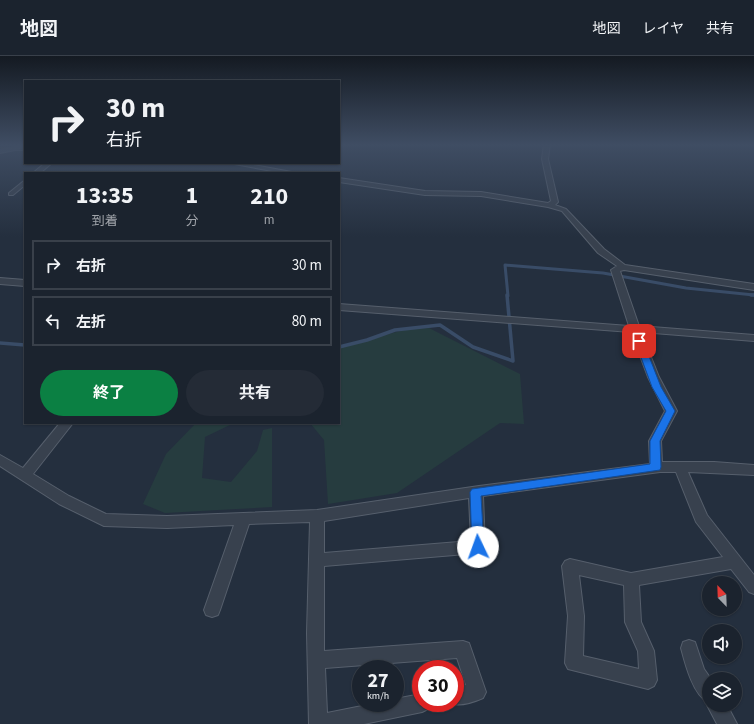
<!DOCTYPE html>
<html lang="ja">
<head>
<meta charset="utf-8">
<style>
	body { margin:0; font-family:"Source Sans 3","Noto Sans JP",sans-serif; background:#242b36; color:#f1f3f6; height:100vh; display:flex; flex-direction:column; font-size:15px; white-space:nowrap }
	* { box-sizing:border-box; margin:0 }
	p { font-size:13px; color:#a0a4aa }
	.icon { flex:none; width:22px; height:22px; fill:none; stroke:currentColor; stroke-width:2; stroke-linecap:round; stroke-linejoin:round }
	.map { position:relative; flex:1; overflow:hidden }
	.panel { position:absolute; left:24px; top:116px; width:316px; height:252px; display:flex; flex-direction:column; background:#1b232e; border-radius:0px; box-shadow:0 1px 3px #0004,0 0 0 1px #39404a }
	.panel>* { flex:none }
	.top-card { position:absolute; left:24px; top:24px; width:316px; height:84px; border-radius:0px; box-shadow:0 1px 3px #0004,0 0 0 1px #39404a; background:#1b232e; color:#f1f3f6; overflow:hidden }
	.needle { width:26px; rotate:337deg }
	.controls { position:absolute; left:702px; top:520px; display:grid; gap:8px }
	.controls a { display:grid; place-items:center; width:40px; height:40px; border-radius:50%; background:#1b232e; box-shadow:0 1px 3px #0004,0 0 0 1px #39404a; font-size:20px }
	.speed { position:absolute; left:352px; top:604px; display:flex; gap:8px; font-size:20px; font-weight:700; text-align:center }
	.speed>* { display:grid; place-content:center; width:52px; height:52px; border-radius:50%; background:#1b232e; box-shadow:0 1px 3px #0004,0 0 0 1px #39404a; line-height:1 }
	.speed small { font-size:10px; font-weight:400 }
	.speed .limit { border:6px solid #d22; background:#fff; color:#111 }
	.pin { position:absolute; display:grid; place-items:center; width:34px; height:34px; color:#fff; margin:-17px; border-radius:8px; box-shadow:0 2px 6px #0006 }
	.me { position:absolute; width:44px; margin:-22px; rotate:357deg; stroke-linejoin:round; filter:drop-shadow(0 0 3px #0008) }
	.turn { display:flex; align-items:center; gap:14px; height:84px; padding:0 16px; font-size:18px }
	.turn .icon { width:52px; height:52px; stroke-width:2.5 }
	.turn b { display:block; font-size:28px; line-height:34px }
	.eta { display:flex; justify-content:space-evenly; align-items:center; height:68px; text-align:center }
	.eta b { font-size:24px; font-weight:700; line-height:28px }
	.primary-button { display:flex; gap:8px; margin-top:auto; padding:8px 16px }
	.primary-button a { flex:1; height:46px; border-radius:24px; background:#0b8043; color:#fff; font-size:16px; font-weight:700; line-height:46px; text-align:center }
	.primary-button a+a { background:#242b36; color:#f1f3f6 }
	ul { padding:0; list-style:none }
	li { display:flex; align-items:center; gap:12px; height:50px; margin:0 8px 6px; padding:0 8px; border:2px solid #39404a; border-radius:0px }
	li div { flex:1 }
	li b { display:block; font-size:15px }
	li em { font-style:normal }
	header { display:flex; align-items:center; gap:24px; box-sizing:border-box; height:56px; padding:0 20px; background:#1b232e; border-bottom:1px solid #39404a }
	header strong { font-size:19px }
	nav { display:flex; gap:22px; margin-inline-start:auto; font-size:14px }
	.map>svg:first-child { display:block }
	.green { fill:#263c3f }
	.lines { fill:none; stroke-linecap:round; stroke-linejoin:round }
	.stream-far1 { stroke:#394c67; stroke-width:3 }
	.stream { stroke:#394c67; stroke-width:3.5 }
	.minor-casing { stroke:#565f6c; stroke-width:2 }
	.secondary-casing { stroke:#565f6c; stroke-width:2 }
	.minor { fill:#38414e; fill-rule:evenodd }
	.secondary { fill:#465061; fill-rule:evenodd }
	.route { fill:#1a73e8; stroke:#114b97 }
</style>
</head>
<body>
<header>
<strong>地図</strong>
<nav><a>地図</a><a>レイヤ</a><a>共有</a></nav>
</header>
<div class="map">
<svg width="754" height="668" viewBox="0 0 754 668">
	<rect width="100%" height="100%" fill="#242f3e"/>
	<g class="green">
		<polygon points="429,272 520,318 524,368 500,367 397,437 328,448 324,384 310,367 339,367 339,291 408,273"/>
		<polygon points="196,367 234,367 205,381 202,422 231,426 257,395 263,374 272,372 272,451 165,457 143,448 166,398"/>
	</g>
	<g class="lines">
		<polyline class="stream-far1" points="508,240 505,209 603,217 686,232 754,239"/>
		<g class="stream">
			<polyline points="751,239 754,239"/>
			<polyline points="0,287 25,289"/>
			<polyline points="339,291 367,284 395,274 440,269 473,291 513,305 507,239"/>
		</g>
		<defs>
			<g id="minor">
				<path d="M 544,88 L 550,88 L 548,103 L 558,146 L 555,149 L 566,153 L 604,193 L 625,209 L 754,228 L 754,234 L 624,214 L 620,215 L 639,270 L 754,279 L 754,285 L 641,276 L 659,321 L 677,355 L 661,385 L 662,406 L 714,406 L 754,409 L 754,419 L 688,416 L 707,459 L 754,519 L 754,538 L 749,536 L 731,513 L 639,529 L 641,566 L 654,595 L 657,624 L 654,630 L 648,633 L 568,613 L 565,607 L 568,560 L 562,510 L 565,505 L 570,503 L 631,517 L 723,501 L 696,466 L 676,416 L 660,416 L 483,440 L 485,491 L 483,495 L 478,497 L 324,510 L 324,595 L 463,585 L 469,587 L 486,636 L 483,642 C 474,646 459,651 450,647 L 455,647 L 455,631 L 466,629 L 457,602 L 325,612 L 327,657 L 377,647 L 395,647 L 395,643 L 421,638 L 421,647 L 431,647 L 428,653 L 422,656 L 364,668 L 309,668 L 307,577 L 310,466 L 249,468 L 220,554 L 218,559 L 212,561 L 206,559 L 204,554 L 234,469 L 167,472 L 104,470 L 59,448 L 0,410 L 0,399 L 23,412 L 60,367 L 73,367 L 33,418 L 69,440 L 106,458 L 167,460 L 317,454 L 479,430 L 650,408 L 649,385 L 665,355 L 648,321 L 631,276 L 339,254 L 339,248 L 629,270 L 611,214 L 617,210 L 598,197 L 562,155 L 548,151 L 481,140 L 425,139 L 339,126 L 339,122 L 425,135 L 481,136 L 548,147 L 551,145 L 542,103 ZM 469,442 L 471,485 L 324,497 L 324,465 ZM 579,519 L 624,529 L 625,566 L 638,595 L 639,613 L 583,600 L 584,560 Z"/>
				<rect x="0" y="90" width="25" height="4"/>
				<polygon points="45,107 52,107 40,117 33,117"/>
				<polygon points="229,107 243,107 297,117 283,117"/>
				<polygon points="25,124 25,129 13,139 9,139 9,137"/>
				<polygon points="0,222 25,224 25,230 0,228"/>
				<path d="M 689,584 L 695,586 L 704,613 L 711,623 L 709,623 L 709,649 L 727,649 L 737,668 L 717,668 L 707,649 L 708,646 C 693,639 685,607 681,592 L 683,586 Z"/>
			</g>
			<polygon id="secondary" points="25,88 25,92 0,97 0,93"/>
		</defs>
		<use href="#minor" class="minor-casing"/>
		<use href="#secondary" class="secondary-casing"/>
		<use href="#minor" class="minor"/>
		<use href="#secondary" class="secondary"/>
	</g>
	<linearGradient id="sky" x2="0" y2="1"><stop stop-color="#141a22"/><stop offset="0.49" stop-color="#3f4d63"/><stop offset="1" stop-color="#3f4d63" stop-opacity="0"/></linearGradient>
	<rect width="754" height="181" fill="url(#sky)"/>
	<polygon class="route" points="639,282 643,285 661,331 675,355 660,385 661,411 660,414 481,440 484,491 482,495 478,496 474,495 472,491 470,436 472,433 650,408 650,385 666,355 652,331 635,285"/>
</svg>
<div class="controls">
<a><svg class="needle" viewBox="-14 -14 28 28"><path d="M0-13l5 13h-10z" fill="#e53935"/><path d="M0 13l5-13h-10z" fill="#a0a4aa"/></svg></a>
<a><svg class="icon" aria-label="sound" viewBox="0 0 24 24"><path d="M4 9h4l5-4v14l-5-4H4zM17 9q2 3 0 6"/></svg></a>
<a><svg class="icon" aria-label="layers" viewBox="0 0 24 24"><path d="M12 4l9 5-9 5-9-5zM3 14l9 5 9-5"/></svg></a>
</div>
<div class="speed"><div>27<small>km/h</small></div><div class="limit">30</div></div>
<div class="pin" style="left:639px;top:285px;background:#d93025"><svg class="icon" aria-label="arrive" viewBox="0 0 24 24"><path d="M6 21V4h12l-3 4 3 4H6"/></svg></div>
<svg class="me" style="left:478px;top:491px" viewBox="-20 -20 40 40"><circle r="19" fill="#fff"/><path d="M0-13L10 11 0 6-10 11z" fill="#1a73e8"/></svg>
<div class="top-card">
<div class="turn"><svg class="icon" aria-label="right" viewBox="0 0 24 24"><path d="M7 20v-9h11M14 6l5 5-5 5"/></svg><div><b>30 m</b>右折</div></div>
</div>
<section class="panel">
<div class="eta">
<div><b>13:35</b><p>到着</p></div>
<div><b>1</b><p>分</p></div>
<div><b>210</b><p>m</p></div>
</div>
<ul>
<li><svg class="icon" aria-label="right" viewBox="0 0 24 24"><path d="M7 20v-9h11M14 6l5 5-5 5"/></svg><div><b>右折</b></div><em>30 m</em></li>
<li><svg class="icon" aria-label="left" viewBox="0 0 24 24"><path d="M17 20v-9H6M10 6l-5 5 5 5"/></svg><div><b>左折</b></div><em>80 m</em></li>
</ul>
<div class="primary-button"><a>終了</a><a>共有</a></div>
</section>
</div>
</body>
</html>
